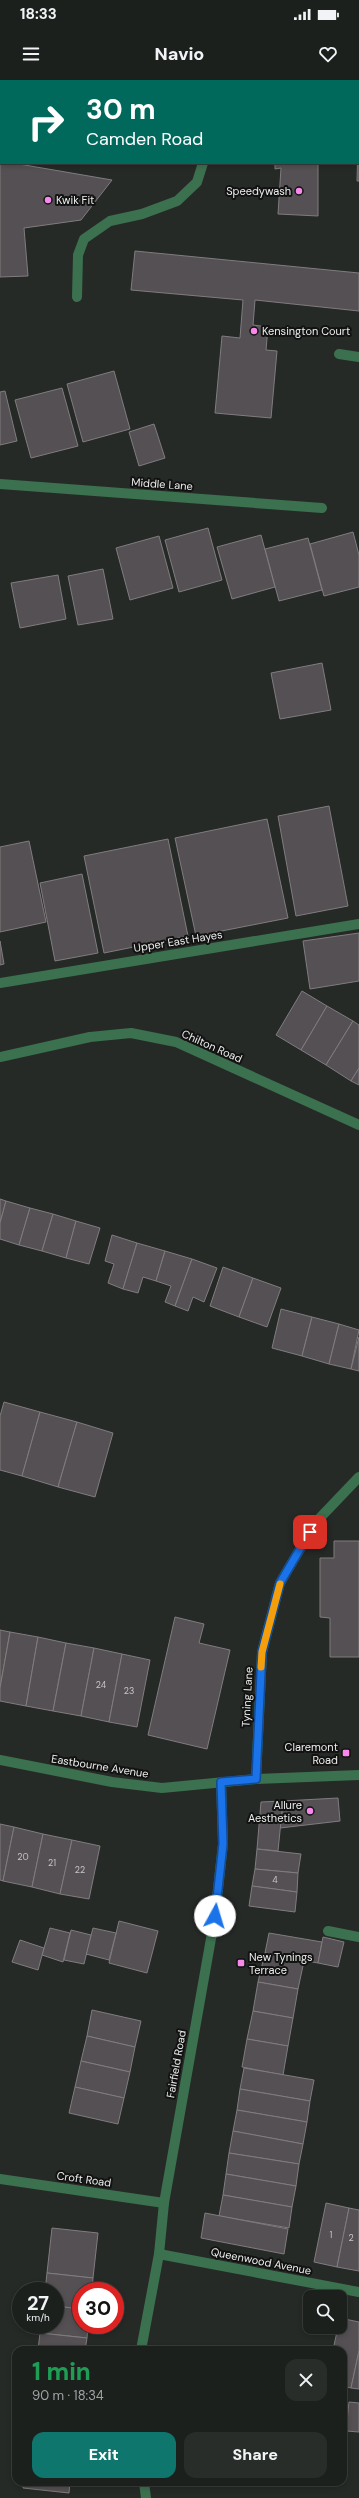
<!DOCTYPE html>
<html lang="en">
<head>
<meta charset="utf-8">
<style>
	body { margin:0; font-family:"DM Sans",sans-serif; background:#292d2a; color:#f1f3f6; height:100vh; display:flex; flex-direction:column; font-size:15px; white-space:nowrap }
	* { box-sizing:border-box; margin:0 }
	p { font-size:13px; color:#a0a3a4 }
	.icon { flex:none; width:22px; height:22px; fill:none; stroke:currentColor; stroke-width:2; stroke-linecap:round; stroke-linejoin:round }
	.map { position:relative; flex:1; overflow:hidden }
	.side { position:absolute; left:12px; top:2266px; width:335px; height:140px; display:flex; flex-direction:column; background:#1c201d; border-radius:12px; box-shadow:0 2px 6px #0003,0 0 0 1px #3a3e3b }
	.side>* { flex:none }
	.top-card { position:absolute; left:0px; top:0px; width:359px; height:84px; box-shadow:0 2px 6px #0003,0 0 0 1px #3a3e3b; background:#00695c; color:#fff; overflow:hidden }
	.buttons { position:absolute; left:303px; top:2210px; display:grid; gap:8px }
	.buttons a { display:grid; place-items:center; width:44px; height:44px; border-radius:8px; background:#1c201d; box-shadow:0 2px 6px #0003,0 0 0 1px #3a3e3b; font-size:20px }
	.speed { position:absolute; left:12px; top:2202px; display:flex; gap:8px; font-size:20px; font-weight:700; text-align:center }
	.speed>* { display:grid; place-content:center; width:52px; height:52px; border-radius:50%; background:#1c201d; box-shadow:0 2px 6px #0003,0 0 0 1px #3a3e3b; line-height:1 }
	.speed small { font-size:10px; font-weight:400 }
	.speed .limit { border:6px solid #d22; background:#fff; color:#111 }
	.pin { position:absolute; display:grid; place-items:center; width:34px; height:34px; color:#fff; margin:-17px; border-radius:8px; box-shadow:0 2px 6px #0006 }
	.me { position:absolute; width:44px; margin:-22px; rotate:6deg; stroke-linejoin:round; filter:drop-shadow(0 0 3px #0008) }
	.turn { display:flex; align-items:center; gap:14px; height:84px; padding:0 20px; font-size:18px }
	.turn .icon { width:52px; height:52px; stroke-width:2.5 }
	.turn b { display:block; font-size:28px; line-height:34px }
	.round { display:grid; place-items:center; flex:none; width:42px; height:42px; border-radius:12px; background:#292d2a }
	.summary { display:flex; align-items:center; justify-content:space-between; height:68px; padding:0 20px }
	h1 { font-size:24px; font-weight:800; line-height:30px; color:#1e9e55 }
	.action { display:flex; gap:8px; margin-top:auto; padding:8px 20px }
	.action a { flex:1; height:46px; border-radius:12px; background:#0f766e; color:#fff; font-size:16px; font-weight:800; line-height:46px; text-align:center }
	.action a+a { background:#292d2a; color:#f1f3f6 }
	.status { display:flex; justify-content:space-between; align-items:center; height:28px; padding:0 20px; background:#1c201d; direction:ltr }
	.status svg { height:11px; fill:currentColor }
	header { display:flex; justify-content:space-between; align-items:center; height:52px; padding:0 20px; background:#1c201d; font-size:18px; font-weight:800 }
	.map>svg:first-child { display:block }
	.building { fill:#545053; stroke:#807c7f }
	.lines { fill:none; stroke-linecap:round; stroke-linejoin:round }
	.service { stroke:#3c714f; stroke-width:10 }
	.minor { stroke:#3c714f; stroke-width:10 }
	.trunk { stroke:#3cc678; stroke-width:11 }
	.route-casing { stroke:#114b97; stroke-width:10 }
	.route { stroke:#1a73e8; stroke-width:7 }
	.slow { stroke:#f59e0b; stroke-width:7 }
	.poi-dot { fill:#f888ea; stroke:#111211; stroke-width:1.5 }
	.labels { text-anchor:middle; stroke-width:4; stroke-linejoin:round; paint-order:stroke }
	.number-label { font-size:9px; fill:#c6c6c6 }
	.poi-label { font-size:11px; fill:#eceeec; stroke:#111211; text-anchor:end }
	.street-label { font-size:11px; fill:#eceeec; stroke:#111211 }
</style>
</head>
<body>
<div class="status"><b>18:33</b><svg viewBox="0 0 49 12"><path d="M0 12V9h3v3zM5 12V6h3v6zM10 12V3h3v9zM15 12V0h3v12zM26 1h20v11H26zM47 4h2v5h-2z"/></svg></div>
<header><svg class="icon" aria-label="menu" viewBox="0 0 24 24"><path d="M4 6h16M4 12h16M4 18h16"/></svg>Navio<svg class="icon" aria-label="heart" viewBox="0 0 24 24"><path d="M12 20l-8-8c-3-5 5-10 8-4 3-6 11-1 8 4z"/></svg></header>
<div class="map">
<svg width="359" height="2418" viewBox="0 0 359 2418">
	<rect width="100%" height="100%" fill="#262a27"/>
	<g class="building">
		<polygon points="358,62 359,62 359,101 357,101"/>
		<polygon points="0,81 1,83 13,83 112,100 81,140 24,148 28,196 0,197"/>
		<polygon points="275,83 318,83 318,136 278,134 281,88 275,89"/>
		<polygon points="135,171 359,193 359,231 255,220 253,245 268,247 266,270 277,271 271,338 215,333 222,256 240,258 243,220 131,210"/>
		<polygon points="114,291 130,349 83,362 67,304"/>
		<polygon points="62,308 78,366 31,378 15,320"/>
		<polygon points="5,311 17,361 0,365 0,312"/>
		<polygon points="154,344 165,378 139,386 129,352"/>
		<polygon points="208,448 222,500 179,512 165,460"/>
		<polygon points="353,452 359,475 359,507 324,516 310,464"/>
		<polygon points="261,455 275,507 232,519 217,467"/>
		<polygon points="159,456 173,508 130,520 116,468"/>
		<polygon points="308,458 322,510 279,521 265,469"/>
		<polygon points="103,489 113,539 78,545 68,496"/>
		<polygon points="58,495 66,539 20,548 11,503"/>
		<polygon points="322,583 331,630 280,639 271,593"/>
		<polygon points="329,726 348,826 296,836 278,736"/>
		<polygon points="267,739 288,838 196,856 175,758"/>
		<polygon points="168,759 188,856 104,873 84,776"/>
		<polygon points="29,761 46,842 0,852 0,767"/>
		<polygon points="82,794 98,873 55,881 40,803"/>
		<polygon points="359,853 359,901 310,909 303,861"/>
		<polygon points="0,861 4,884 0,885"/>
		<polygon points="302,911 327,926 301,970 276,955"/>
		<polygon points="327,926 353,941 326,985 301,970"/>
		<polygon points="353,941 359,945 359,988 351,1001 326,985"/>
		<polygon points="359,988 359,1005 351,1001"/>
		<polygon points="0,1119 6,1121 0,1143"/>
		<polygon points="6,1121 30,1128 19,1165 0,1159 0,1143"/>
		<polygon points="30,1128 53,1134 42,1171 19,1165"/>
		<polygon points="53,1134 76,1141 66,1178 42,1171"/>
		<polygon points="76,1141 100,1148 89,1184 66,1178"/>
		<polygon points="112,1155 137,1163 123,1209 108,1203 114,1184 105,1181"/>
		<polygon points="137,1163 165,1171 156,1201 143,1197 138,1213 123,1209"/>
		<polygon points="165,1171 192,1179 175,1226 165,1222 171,1206 156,1201"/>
		<polygon points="192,1179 217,1188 204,1222 193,1217 188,1231 175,1226"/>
		<polygon points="223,1187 253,1198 239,1237 210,1226"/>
		<polygon points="253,1198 281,1208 267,1247 239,1237"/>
		<polygon points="281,1229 312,1237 302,1276 272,1268"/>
		<polygon points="312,1237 339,1244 329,1284 302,1276"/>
		<polygon points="339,1244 359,1250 351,1289 329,1284"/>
		<polygon points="359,1257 359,1291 351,1289"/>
		<polygon points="4,1322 40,1332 22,1396 0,1390 0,1336"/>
		<polygon points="40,1332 77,1342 58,1407 22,1396"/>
		<polygon points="77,1342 113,1353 95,1417 58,1407"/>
		<polygon points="334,1461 359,1461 359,1577 330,1577 330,1538 320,1537 320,1478 334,1478"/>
		<polygon points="175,1537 204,1544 199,1563 230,1570 207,1669 148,1655"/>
		<polygon points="0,1550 10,1552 0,1608"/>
		<polygon points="10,1552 38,1557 26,1626 0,1621 0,1608"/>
		<polygon points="38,1557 66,1563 53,1631 26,1626"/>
		<polygon points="66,1563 94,1568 81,1636 53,1631"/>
		<polygon points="94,1568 122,1574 109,1642 81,1636"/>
		<polygon points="122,1574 150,1580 137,1647 109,1642"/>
		<polygon points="338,1718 340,1741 280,1748 283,1721"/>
		<polygon points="283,1721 278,1771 257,1769 261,1722"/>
		<polygon points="0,1744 14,1747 3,1801 0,1800"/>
		<polygon points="14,1747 43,1754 32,1807 3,1801"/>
		<polygon points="43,1754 72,1760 60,1814 32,1807"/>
		<polygon points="72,1760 100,1766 89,1819 60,1814"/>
		<polygon points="257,1769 301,1774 298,1793 255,1789"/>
		<polygon points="255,1789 298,1793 297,1812 252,1806"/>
		<polygon points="252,1806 297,1812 295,1832 249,1826"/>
		<polygon points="119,1841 158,1851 147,1893 109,1883"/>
		<polygon points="50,1848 70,1853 63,1882 42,1875"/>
		<polygon points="93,1848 116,1853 109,1880 86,1874"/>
		<polygon points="71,1850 91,1855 84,1884 64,1880"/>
		<polygon points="269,1853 322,1862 318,1883 265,1873"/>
		<polygon points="323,1857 344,1862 338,1887 318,1883"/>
		<polygon points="20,1860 44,1868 38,1890 12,1882"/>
		<polygon points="265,1873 304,1881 298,1909 258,1902"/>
		<polygon points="258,1902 298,1909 293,1938 253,1931"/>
		<polygon points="92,1930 141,1941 135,1967 87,1956"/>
		<polygon points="253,1931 293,1938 288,1966 247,1959"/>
		<polygon points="87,1956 135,1967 130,1992 81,1981"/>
		<polygon points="247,1959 288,1966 283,1995 242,1987"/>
		<polygon points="81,1981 130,1992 124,2018 75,2007"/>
		<polygon points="244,1988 314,2000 310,2021 240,2009"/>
		<polygon points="75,2007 124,2018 118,2044 69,2033"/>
		<polygon points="240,2009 310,2021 307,2042 237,2030"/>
		<polygon points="237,2030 307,2042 303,2064 233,2051"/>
		<polygon points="233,2051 303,2064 299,2084 229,2073"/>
		<polygon points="229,2073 299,2084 296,2106 226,2094"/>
		<polygon points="226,2094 296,2106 292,2127 223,2115"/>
		<polygon points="223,2115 292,2127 289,2148 219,2136"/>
		<polygon points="326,2123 349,2128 337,2187 314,2182"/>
		<polygon points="349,2128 359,2130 359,2191 337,2187"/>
		<polygon points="205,2133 288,2149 284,2174 201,2158"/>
		<polygon points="52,2148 98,2153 93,2198 47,2193"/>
		<polygon points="47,2193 93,2198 92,2211 81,2211 81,2229 55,2226 55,2211 45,2211"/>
		<polygon points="55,2226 81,2229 81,2245 88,2245 87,2258 40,2253 41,2245 55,2245"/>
		<polygon points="340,2238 359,2242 359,2271 351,2308 343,2306 343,2270 333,2270 338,2247 340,2247"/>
		<polygon points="40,2253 87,2258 85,2270 38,2270"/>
		<polygon points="359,2271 359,2309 351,2308"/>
		<polygon points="349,2322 359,2323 359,2352 346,2351"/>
		<polygon points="24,2402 70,2402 69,2413 23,2408"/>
	</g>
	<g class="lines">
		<g class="service">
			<polyline points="282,1 282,0"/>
			<polyline points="0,57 1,57"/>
			<polyline points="77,217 78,175 84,159 110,141 142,134 177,121 197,102 203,83"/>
			<polyline points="339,274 359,277"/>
			<polyline points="0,404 322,428"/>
		</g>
		<g class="minor">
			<polyline points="0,903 359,844"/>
			<polyline points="0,977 90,957 131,953 176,962 359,1045"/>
			<polyline points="0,1680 112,1702 162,1708 256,1699 359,1695"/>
			<polyline points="256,1699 262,1572 280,1503 316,1442 359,1397"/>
			<polyline points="328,1851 359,1857"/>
			<polyline points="0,2099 164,2123"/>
			<polyline points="159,2174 359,2212"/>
			<polyline points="141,2270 159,2174 164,2123 215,1836 223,1764 221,1702"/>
			<polyline points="144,2402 146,2418"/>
		</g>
		<g class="trunk">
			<polyline points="87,0 94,1"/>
			<polyline points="358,20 359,20"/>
		</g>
	</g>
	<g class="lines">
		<defs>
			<polyline id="route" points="215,1836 223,1764 221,1702 256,1699 262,1572 280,1503 310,1452"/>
		</defs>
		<use href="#route" class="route-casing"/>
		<use href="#route" class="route"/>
		<polyline class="slow" points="261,1587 262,1572 280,1504"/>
	</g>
	<g class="poi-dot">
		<circle cx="299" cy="111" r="4"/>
		<circle cx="48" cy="120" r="4"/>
		<circle cx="254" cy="251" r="4"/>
		<rect x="342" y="1669" width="8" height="8" rx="2"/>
		<circle cx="310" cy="1731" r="4"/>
		<rect x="237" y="1879" width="8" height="8" rx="2"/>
	</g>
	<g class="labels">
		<g class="number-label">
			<text x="101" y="1608">24</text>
			<text x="129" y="1614">23</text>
			<text x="23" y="1780">20</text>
			<text x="52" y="1786">21</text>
			<text x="80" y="1793">22</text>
			<text x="275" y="1803">4</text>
			<text x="331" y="2158">1</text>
			<text x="351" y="2161">2</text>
		</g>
		<g class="poi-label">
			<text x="291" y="115">Speedywash</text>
			<text x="56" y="124" text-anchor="start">Kwik Fit</text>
			<text x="262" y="255" text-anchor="start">Kensington Court</text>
			<text x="338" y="1671">Claremont<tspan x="338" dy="13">Road</tspan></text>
			<text x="302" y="1729">Allure<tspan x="302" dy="13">Aesthetics</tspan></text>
			<text x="249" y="1881" text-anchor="start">New Tynings<tspan x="249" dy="13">Terrace</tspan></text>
		</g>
		<g class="street-label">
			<text transform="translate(162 404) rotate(4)" y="4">Middle Lane</text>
			<text transform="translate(178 861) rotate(-9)" y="4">Upper East Hayes</text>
			<text transform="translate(212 966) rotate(24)" y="4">Chilton Road</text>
			<text transform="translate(247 1617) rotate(-87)" y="4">Tyning Lane</text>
			<text transform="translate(100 1686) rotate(9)" y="4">Eastbourne Avenue</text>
			<text transform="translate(176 1984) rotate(-80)" y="4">Fairfield Road</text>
			<text transform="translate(84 2099) rotate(8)" y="4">Croft Road</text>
			<text transform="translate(261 2181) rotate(11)" y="4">Queenwood Avenue</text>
		</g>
	</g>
</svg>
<div class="buttons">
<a><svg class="icon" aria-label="search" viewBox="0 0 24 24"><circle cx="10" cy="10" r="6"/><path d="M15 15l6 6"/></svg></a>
</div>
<div class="speed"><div>27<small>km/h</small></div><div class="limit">30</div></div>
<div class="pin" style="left:310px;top:1452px;background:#d93025"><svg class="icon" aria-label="arrive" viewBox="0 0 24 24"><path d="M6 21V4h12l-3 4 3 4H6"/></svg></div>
<svg class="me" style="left:215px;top:1836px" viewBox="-20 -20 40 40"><circle r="19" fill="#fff"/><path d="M0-13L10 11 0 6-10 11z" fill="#1a73e8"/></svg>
<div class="top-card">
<div class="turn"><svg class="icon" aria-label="right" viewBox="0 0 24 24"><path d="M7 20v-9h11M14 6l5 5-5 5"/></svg><div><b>30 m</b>Camden Road</div></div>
</div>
<section class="side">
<div class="summary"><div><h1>1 min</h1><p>90 m · 18:34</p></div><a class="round"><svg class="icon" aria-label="close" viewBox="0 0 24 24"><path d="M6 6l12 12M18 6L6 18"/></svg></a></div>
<div class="action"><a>Exit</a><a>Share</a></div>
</section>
</div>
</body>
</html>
